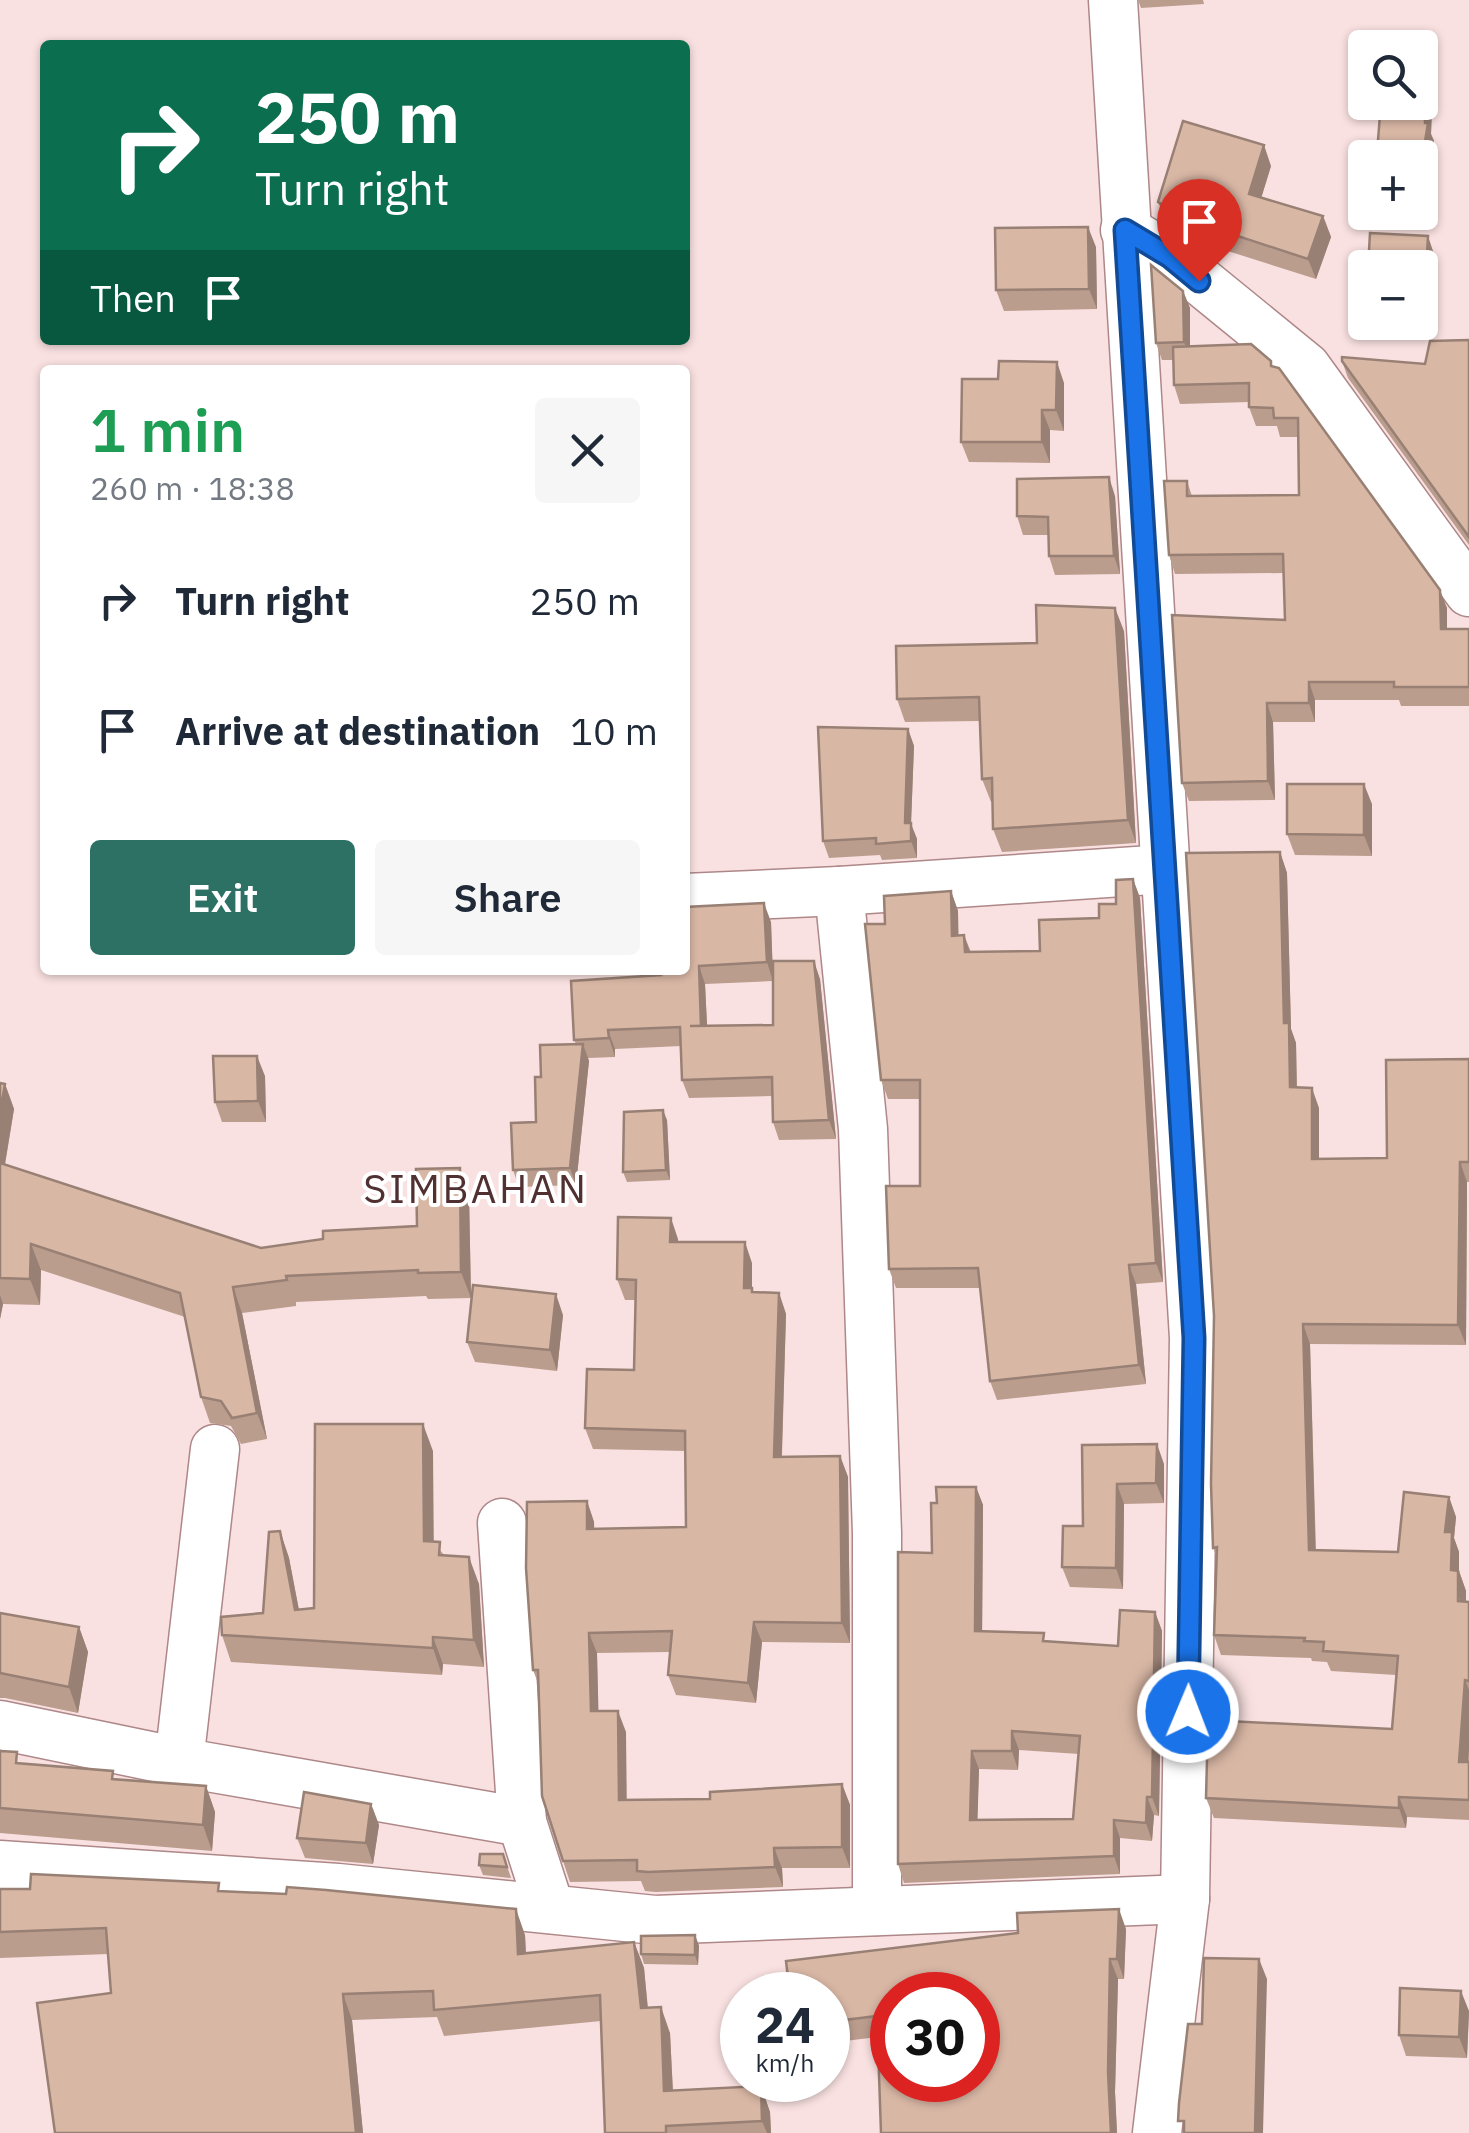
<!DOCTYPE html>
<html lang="en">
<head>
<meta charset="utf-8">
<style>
	body { margin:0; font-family:"IBM Plex Sans",sans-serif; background:#f6f6f7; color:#1f2937; height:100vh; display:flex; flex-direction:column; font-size:38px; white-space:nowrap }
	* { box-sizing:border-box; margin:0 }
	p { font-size:32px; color:#747a83 }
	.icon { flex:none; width:55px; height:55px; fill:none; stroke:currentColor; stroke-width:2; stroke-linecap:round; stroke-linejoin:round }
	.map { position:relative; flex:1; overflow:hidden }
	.sheet { position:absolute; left:40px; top:365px; width:650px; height:610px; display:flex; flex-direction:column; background:#fff; border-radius:10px; box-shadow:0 2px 8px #0004 }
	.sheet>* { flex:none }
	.hud { position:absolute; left:40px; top:40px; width:650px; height:305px; border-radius:10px; box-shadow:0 2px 8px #0004; background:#0b6e4f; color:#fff; overflow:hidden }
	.tools { position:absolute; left:1348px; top:30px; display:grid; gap:20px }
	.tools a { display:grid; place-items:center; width:90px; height:90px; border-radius:10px; background:#fff; box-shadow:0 2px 8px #0004; font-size:50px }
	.speed { position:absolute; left:720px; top:1972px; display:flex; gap:20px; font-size:50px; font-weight:700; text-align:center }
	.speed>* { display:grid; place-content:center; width:130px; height:130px; border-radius:50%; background:#fff; box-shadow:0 2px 8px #0004; line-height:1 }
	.speed small { font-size:25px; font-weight:400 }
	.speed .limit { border:15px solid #d22; background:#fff; color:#111 }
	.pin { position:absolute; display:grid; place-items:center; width:85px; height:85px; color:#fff; margin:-102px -42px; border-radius:50% 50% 50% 0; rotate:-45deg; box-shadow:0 0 10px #0007 }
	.pin .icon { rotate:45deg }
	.me { position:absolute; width:110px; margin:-55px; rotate:1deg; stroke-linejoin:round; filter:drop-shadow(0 0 8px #0008) }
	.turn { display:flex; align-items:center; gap:35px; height:210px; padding:0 50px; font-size:45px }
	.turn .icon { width:130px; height:130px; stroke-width:2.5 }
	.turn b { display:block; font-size:70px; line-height:85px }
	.then { display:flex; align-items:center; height:95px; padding:0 50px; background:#0003; gap:20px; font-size:38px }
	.round { display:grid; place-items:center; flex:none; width:105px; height:105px; border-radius:10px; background:#f6f6f7 }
	.overview { display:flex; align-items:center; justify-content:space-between; height:170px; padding:0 50px }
	h1 { font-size:60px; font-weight:600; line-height:75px; color:#1e9e55 }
	.cta { display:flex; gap:20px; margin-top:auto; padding:20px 50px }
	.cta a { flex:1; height:115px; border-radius:10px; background:#2d7164; color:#fff; font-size:40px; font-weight:600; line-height:115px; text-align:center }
	.cta a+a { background:#f6f6f7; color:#1f2937 }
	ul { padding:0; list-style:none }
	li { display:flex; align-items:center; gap:30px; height:130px; padding:0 50px }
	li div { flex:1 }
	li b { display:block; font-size:38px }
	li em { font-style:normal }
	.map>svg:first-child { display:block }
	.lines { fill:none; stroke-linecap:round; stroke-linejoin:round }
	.minor-casing { stroke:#ae8788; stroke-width:51 }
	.minor { stroke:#fff; stroke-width:48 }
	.wall { fill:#bb9d8e; fill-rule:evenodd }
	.shaded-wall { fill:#988074 }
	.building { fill:#d9b7a5; stroke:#988074; stroke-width:2.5; fill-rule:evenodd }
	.route-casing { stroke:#114b97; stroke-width:25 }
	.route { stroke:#1a73e8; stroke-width:18 }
	.labels { text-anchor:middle; stroke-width:8; stroke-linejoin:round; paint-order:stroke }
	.quarter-label { font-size:40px; letter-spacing:2.5px; fill:#513032; stroke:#fff }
</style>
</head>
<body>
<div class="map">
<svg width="1469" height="2133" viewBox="0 0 1469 2133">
	<rect width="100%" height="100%" fill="#fae1e1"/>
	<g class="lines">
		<defs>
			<g id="minor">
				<polyline points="1113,0 1194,1338 1185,1899 1157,2133"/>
				<polyline points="1125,230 1171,257 1306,367 1469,592"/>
				<polyline points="839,891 863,1129 877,1533 877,1911"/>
				<polyline points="685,898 839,891 1166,869"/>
				<polyline points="215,1449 179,1762 522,1822"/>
				<polyline points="502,1523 522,1822 550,1909"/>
				<polyline points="0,1725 179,1762"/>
				<polyline points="0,1865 338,1888 655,1920 1185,1899"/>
			</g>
		</defs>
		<use href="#minor" class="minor-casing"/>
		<use href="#minor" class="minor"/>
	</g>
	<g class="wall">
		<polygon points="1138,0 1203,0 1204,4 1141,8"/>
		<polygon points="1433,83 1431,134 1434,141 1429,178 1420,176 1420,158 1379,158 1377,153"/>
		<polygon points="1271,166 1261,198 1323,216 1331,237 1316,279 1193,240 1166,222 1158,202"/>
		<polygon points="1096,247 1097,309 1004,311 996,290"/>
		<polygon points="1435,257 1433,293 1420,292 1420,268"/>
		<polygon points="1183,291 1190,308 1190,346 1271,361 1273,367 1447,608 1447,629 1469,629 1469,706 1401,706 1399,700 1315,700 1315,722 1273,722 1275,800 1189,801 1182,783 1285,620 1284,573 1175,574 1169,555 1187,481 1192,496 1299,495 1298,437 1280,437 1277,426 1256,426 1249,407 1249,402 1180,404 1174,385 1173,360 1162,360 1156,343"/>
		<polygon points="1469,340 1469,545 1348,378 1342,361 1425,364"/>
		<polygon points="1064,383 1064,431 1050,430 1050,463 969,462 961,442"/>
		<polygon points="1115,496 1120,574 1055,575 1049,556 1049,535 1023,535 1017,516"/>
		<polygon points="1124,631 1136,843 1002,852 993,829 992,802 991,802 982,779 980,721 905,722 897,699 1037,643"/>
		<polygon points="908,729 914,746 911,824 917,839 917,858 882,860 880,855 829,858 823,841"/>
		<polygon points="1372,804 1372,856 1295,855 1287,834"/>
		<polygon points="1280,852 1287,873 1291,1029 1296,1043 1297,1087 1319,1108 1319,1159 1387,1158 1469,1059 1469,1182 1467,1182 1466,1345 1310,1344 1316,1550 1398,1552 1449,1497 1456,1517 1454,1538 1459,1552 1459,1571 1466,1591 1466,1601 1469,1602 1469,1820 1407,1817 1406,1828 1214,1818 1206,1798 1392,1729 1396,1675 1331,1671 1327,1662 1312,1661 1311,1658 1221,1655 1214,1635 1216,1555 1213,1548"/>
		<polygon points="1133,879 1140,898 1163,1282 1136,1284 1146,1384 997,1400 990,1381 980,1288 896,1288 889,1269 920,1186 920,1099 888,1099 881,1080 885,924 951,891 958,911 958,936 964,935 971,952 1040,951 1099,918 1116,904"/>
		<path d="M 771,922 L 773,975 L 820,979 L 836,1139 L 779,1140 L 773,1122 L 772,1096 L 689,1098 L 682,1080 L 681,1046 L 615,1049 L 615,1057 L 588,1058 L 589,1061 L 576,1185 L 519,1187 L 513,1170 L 576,1044 L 574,1040 L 661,975 ZM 773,981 L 773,1025 L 707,1026 L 705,984 Z"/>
		<polygon points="519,970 574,970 574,972 520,974"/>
		<polygon points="265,1076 266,1122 222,1122 215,1102"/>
		<polygon points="0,1083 5,1084 14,1109 5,1165 261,1248 417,1226 469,1194 471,1298 428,1299 426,1296 296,1302 296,1306 242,1313 267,1439 241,1444 231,1426 210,1423 201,1397 185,1317 41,1270 40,1305 3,1304 0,1319"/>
		<polygon points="667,1120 670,1180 627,1182 623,1172"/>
		<polygon points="678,1239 678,1242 752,1263 752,1288 754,1292 779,1293 786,1314 782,1457 840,1456 848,1477 850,1643 762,1642 756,1703 676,1695 668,1675 670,1652 597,1653 598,1711 626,1732 626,1800 710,1799 842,1784 850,1805 850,1868 782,1868 783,1887 656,1892 645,1891 641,1881 570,1882 563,1861 538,1683 533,1670 587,1501 594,1522 594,1529 686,1527 685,1451 593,1449 585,1428 634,1370 635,1300 625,1300 617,1279"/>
		<polygon points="563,1315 557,1371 475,1362 467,1342"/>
		<polygon points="1082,1445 1164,1464 1164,1503 1124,1504 1123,1589 1070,1587 1062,1567 1083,1526"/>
		<polygon points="433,1451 433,1542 445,1556 479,1584 484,1667 443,1664 442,1675 231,1662 222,1635 263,1613 280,1531 289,1558 299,1610 314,1608"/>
		<path d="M 976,1487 L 983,1505 L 982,1632 L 1047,1642 L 1118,1646 L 1155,1612 L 1162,1631 L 1159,1816 L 1154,1815 L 1152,1841 L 1120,1838 L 1120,1874 L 904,1883 L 898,1864 L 937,1503 ZM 1019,1750 L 1079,1754 L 1073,1819 L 977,1820 L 979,1769 L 1018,1770 Z"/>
		<polygon points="0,1613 79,1627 88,1652 78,1713 5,1698 0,1698"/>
		<polygon points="0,1751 21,1764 116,1779 206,1786 215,1812 212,1851 0,1833"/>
		<polygon points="371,1804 379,1825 373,1864 305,1858 297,1838"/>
		<polygon points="503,1854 511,1878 483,1875 479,1865"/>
		<polygon points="0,1889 222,1891 525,1935 526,1953 634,1942 644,1968 648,2008 670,2033 673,2091 761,2086 770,2112 771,2133 605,2133 601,2021 444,2036 437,2017 352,2020 363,2133 55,2133 111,1993 108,1954 0,1958"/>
		<polygon points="1126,1929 1124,1979 1118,1979 1115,2092 1117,2133 881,2133 878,2037 828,2043 828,1995"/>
		<polygon points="695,1935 699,1946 698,1965 644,1964 641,1954"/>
		<polygon points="1469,2011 1467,2058 1406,2056 1399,2035"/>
	</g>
	<g class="shaded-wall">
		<polygon points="1426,66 1433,83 1431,134 1434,141 1429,178 1422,160"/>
		<polygon points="1264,145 1271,166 1256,215 1249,194"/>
		<polygon points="1323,216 1331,237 1316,279 1308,259"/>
		<polygon points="1088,227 1096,247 1097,309 1089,289"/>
		<polygon points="1428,236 1435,257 1433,293 1426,272"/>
		<polygon points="1183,291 1190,308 1190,359 1184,342"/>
		<polygon points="1057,362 1064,383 1064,431 1056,410"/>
		<polygon points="1042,410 1050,430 1050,463 1042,442"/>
		<polygon points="1109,477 1115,496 1120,574 1114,556"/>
		<polygon points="1440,590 1447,608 1447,647 1441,629"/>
		<polygon points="1115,608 1124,631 1136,843 1128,820"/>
		<polygon points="1309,682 1315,700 1315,722 1309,703"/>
		<polygon points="1267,703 1273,722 1275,800 1268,781"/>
		<polygon points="908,729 914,746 911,824 917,839 917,858 905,823"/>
		<polygon points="1364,784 1372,804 1372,856 1364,835"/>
		<polygon points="1280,852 1287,873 1291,1029 1296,1043 1297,1108 1290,1087 1284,1023"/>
		<polygon points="1133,879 1140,898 1163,1282 1156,1263"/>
		<polygon points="951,891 958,911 959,955 952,936"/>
		<polygon points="764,903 771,922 773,981 767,962"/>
		<polygon points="964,935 971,955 965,952"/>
		<polygon points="814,961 820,979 836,1139 829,1120"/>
		<polygon points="699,966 705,984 708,1044 701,1026"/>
		<polygon points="608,1030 615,1049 615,1057 609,1038"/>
		<polygon points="583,1044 589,1061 576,1185 570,1168"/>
		<polygon points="257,1056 265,1076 266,1122 258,1101"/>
		<polygon points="5,1084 14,1109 1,1187 0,1183 0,1113"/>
		<polygon points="1312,1088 1319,1108 1319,1179 1312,1159"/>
		<polygon points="663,1110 667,1120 670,1180 666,1170"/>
		<polygon points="1460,1162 1467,1182 1466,1345 1458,1325"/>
		<polygon points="460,1168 469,1194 471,1298 461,1272"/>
		<polygon points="671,1218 678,1239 678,1262 670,1242"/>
		<polygon points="745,1242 752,1263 752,1292 752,1288 760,1308 744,1288"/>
		<polygon points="31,1244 41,1270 40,1305 30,1279"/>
		<polygon points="1129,1265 1136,1284 1146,1384 1139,1365"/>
		<polygon points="233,1287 242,1313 267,1439 257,1413"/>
		<polygon points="779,1293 786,1314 781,1477 774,1457"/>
		<polygon points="556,1294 563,1315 557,1371 550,1350"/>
		<polygon points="0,1295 3,1304 0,1319"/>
		<polygon points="1303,1324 1310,1344 1316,1570 1309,1550"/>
		<polygon points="423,1424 433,1451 434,1568 424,1541"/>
		<polygon points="1157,1444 1164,1464 1164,1503 1156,1483"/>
		<polygon points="840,1456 848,1477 850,1643 842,1623"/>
		<polygon points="1117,1484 1124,1504 1123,1589 1116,1568"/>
		<polygon points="976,1487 983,1505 982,1650 975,1631"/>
		<polygon points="1449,1497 1456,1517 1454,1538 1459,1552 1459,1571 1466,1591 1466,1621 1451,1570 1445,1532"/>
		<polygon points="587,1501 594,1522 595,1549 587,1529"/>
		<polygon points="280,1531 289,1558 304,1637 295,1610"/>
		<polygon points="469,1557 479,1584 484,1667 474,1640"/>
		<polygon points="1155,1612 1162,1631 1159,1816 1152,1797"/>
		<polygon points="754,1622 762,1642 756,1703 748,1683"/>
		<polygon points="79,1627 88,1652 78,1713 69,1687"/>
		<polygon points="589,1633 597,1653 599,1732 591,1711"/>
		<polygon points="433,1637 443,1664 442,1675 433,1648"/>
		<polygon points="1465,1680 1469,1690 1469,1749 1466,1782 1459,1762"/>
		<polygon points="618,1711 626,1732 627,1821 619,1800"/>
		<polygon points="1012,1731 1019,1750 1018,1770 1012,1751"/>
		<polygon points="972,1751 979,1769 977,1839 970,1820"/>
		<polygon points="842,1784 850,1805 850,1868 842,1847"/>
		<polygon points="206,1786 215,1812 212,1851 203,1825"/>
		<polygon points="1147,1797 1154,1815 1152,1841 1146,1823"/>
		<polygon points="1399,1797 1407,1817 1406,1828 1399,1808"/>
		<polygon points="371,1804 379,1825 373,1864 366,1843"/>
		<polygon points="1114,1820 1120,1838 1120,1874 1114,1856"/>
		<polygon points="774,1848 782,1868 783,1887 775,1867"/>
		<polygon points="516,1909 525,1935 527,1980 518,1954"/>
		<polygon points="1119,1909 1126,1929 1124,1979 1117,1959"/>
		<polygon points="695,1935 699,1946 698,1965 695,1955"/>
		<polygon points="634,1942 644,1968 650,2034 641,2008"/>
		<polygon points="1110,1959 1118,1979 1115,2092 1117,2133 1111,2133 1108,2072"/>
		<polygon points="1259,1959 1267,1979 1263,2133 1255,2133"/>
		<polygon points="1461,1991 1469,2011 1467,2058 1459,2037"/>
		<polygon points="343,1994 352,2020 363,2133 356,2133"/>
		<polygon points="661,2007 670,2033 674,2117 664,2091"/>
		<polygon points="761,2086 770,2112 771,2133 767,2133 762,2121"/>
	</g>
	<g class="building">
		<polygon points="1420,66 1426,66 1425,123 1428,123 1422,160 1420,160 1420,158 1406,158 1377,153 1381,102 1420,102"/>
		<polygon points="1183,121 1264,145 1249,194 1323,216 1308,259 1186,219 1158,202"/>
		<polygon points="1088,227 1089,289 996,290 995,228"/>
		<polygon points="1370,233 1428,236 1426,272 1420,272 1420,268 1368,268"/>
		<polygon points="1151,265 1183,291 1184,342 1156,343"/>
		<polygon points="1469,340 1469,537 1342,361 1342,357 1425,364 1430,341"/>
		<polygon points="1251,344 1271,361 1271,366 1279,368 1440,590 1441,629 1469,629 1469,687 1394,687 1394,682 1309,682 1309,703 1267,703 1268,781 1182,783 1172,615 1285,620 1283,554 1169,555 1164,481 1187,481 1187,496 1299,495 1298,418 1274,418 1273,408 1249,407 1249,383 1174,385 1173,347"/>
		<polygon points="999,361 1057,362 1056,410 1042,410 1042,442 961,442 962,379 998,379"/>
		<polygon points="1109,477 1114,556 1049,556 1048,517 1017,516 1017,479"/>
		<polygon points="1036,605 1115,608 1128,820 993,829 992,778 982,779 979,697 897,699 896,646 1037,643"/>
		<polygon points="818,727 908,729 905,823 911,823 911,841 876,844 876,838 823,841"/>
		<polygon points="1287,784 1364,784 1364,835 1287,834"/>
		<polygon points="1280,852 1284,1023 1289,1023 1290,1087 1312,1088 1312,1159 1387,1158 1386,1060 1469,1059 1469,1162 1460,1162 1458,1325 1303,1324 1309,1550 1398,1552 1404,1492 1449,1497 1445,1532 1452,1532 1451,1570 1458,1571 1458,1601 1469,1602 1469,1681 1465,1680 1459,1762 1469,1762 1469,1800 1399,1797 1399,1808 1206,1798 1208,1720 1392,1729 1398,1656 1323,1651 1324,1642 1304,1641 1305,1638 1214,1635 1217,1547 1213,1548 1211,1484 1214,1316 1186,853"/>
		<polygon points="1133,879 1156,1263 1129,1265 1139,1365 990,1381 978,1268 889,1269 886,1186 920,1186 920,1080 881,1080 865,924 885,924 884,896 951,891 952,936 964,935 965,952 1040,951 1039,920 1099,918 1099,904 1116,904 1116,880"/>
		<polygon points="764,903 767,962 699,966 701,1026 690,1026 773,1025 773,961 814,961 829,1120 773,1122 772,1077 682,1080 680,1027 608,1030 609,1038 574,1040 571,981 661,975 660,970 685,970 685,907"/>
		<polygon points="583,1044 570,1168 513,1170 511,1123 536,1122 535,1077 541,1077 540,1045"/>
		<polygon points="213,1056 257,1056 258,1101 215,1102"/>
		<polygon points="0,1083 5,1084 0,1113"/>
		<polygon points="663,1110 666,1170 623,1172 624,1112"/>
		<polygon points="0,1163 261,1248 323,1239 323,1231 417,1226 416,1169 460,1168 461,1272 418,1273 418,1270 286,1276 287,1280 233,1287 257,1413 232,1418 221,1401 201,1397 180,1293 31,1244 30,1279 0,1278"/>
		<polygon points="618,1217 671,1218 670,1242 745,1242 744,1288 752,1288 752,1292 779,1293 774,1457 840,1456 842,1623 754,1622 748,1683 668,1675 672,1631 589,1633 591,1711 618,1711 619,1800 710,1799 710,1792 842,1784 842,1847 774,1848 775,1867 648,1872 637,1871 637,1860 563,1861 542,1796 538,1670 533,1670 526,1568 527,1502 587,1501 587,1529 686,1527 685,1431 585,1428 587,1369 634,1370 636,1280 617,1279"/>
		<polygon points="473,1285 556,1294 550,1350 467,1342"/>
		<polygon points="315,1424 423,1424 424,1541 440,1542 439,1555 469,1557 474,1640 433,1637 433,1648 222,1635 221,1617 263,1613 269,1532 280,1531 295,1610 314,1608"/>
		<polygon points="1157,1444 1156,1483 1117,1484 1116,1568 1062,1567 1063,1526 1083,1526 1082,1445"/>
		<path d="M 936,1487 L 976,1487 L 975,1631 L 1044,1633 L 1043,1641 L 1118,1646 L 1120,1610 L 1155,1612 L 1152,1797 L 1147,1797 L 1146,1823 L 1114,1820 L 1114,1856 L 898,1864 L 898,1552 L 932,1553 L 931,1503 L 937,1503 ZM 1012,1731 L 1080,1736 L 1073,1819 L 970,1820 L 972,1751 L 1012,1751 Z"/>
		<polygon points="0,1613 79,1627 69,1687 0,1673"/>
		<polygon points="0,1751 17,1752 16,1763 113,1771 112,1779 206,1786 203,1825 0,1808"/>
		<polygon points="304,1792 371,1804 366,1843 297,1838"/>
		<polygon points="480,1854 503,1854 507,1867 479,1865"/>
		<polygon points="31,1874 219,1883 218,1891 286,1894 287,1887 326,1890 516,1909 518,1954 634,1942 641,2008 661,2007 664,2091 761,2086 762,2121 666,2126 666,2133 605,2133 600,1995 434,2010 433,1991 343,1994 356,2133 55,2133 37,2003 111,1993 106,1928 0,1932 0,1889 30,1889"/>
		<path d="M 1119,1909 L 1117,1959 L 1110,1959 L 1108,2072 L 1111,2133 L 881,2133 L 877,2016 L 828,2022 L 828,1995 L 790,1995 L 786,1961 L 1018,1933 L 1017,1913 ZM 892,1995 L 978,1995 L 978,2080 L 892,2080 Z"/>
		<polygon points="695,1935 695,1955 641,1954 641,1936"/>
		<polygon points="1204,1958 1259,1959 1255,2133 1184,2133 1184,2121 1178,2121 1179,2103 1188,2024 1202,2024"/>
		<polygon points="1400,1988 1461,1991 1459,2037 1399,2035"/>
	</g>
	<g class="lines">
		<defs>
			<polyline id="route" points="1188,1712 1194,1338 1125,230 1170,257 1199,281"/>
		</defs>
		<use href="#route" class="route-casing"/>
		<use href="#route" class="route"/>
	</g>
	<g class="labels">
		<g class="quarter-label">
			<text x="476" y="1203">SIMBAHAN</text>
		</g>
	</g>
</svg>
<div class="tools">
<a><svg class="icon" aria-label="search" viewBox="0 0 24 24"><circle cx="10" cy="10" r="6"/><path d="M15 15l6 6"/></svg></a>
<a>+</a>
<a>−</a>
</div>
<div class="speed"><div>24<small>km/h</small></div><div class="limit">30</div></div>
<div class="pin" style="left:1199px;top:281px;background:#d93025"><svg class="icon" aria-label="arrive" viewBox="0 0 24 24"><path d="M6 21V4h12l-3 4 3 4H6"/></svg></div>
<svg class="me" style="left:1188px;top:1712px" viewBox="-20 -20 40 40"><circle r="17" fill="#1a73e8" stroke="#fff" stroke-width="3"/><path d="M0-11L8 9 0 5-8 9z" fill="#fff"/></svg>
<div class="hud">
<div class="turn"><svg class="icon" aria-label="right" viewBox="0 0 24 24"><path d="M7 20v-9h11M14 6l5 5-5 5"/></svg><div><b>250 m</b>Turn right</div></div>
<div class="then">Then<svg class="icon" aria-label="arrive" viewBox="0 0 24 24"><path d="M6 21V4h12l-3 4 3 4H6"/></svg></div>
</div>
<section class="sheet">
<div class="overview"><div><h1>1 min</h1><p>260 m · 18:38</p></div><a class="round"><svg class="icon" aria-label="close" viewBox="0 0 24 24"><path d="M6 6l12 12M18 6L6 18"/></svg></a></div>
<ul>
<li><svg class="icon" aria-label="right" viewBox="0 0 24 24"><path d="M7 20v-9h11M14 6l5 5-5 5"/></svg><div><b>Turn right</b></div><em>250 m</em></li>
<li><svg class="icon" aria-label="arrive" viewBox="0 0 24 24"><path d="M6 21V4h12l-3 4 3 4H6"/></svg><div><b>Arrive at destination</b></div><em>10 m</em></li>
</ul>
<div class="cta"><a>Exit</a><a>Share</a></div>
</section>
</div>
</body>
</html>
